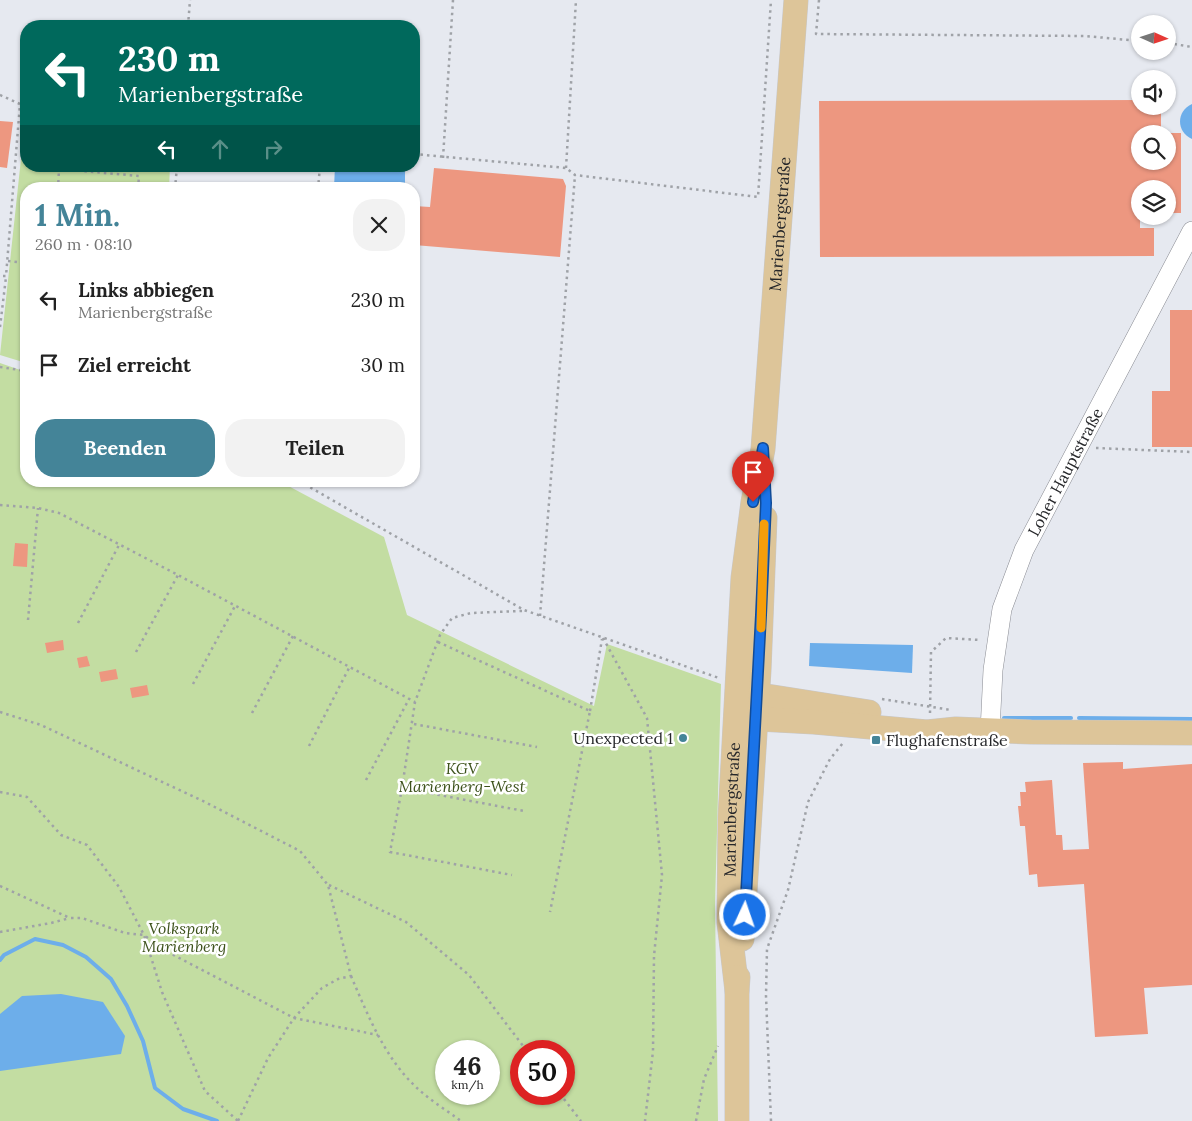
<!DOCTYPE html>
<html lang="de">
<head>
<meta charset="utf-8">
<style>
	body { margin:0; font-family:Lora,serif; background:#f2f2f2; color:#222; height:100vh; display:flex; flex-direction:column; font-size:19px; white-space:nowrap }
	* { box-sizing:border-box; margin:0 }
	p { font-size:16px; color:#767676 }
	.icon { flex:none; width:28px; height:28px; fill:none; stroke:currentColor; stroke-width:2; stroke-linecap:round; stroke-linejoin:round }
	.map { position:relative; flex:1; overflow:hidden }
	.details { position:absolute; left:20px; top:182px; width:400px; height:305px; display:flex; flex-direction:column; background:#fff; border-radius:20px; box-shadow:0 1px 4px #0004 }
	.details>* { flex:none }
	.top-card { position:absolute; left:20px; top:20px; width:400px; height:152px; border-radius:20px; box-shadow:0 1px 4px #0004; background:#00695c; color:#fff; overflow:hidden }
	.needle { width:32px; rotate:93deg }
	.fabs { position:absolute; left:1131px; top:15px; display:grid; gap:10px }
	.fabs a { display:grid; place-items:center; width:45px; height:45px; border-radius:50%; background:#fff; box-shadow:0 1px 4px #0004; font-size:25px }
	.speed { position:absolute; left:435px; top:1040px; display:flex; gap:10px; font-size:25px; font-weight:700; text-align:center }
	.speed>* { display:grid; place-content:center; width:65px; height:65px; border-radius:50%; background:#fff; box-shadow:0 1px 4px #0004; line-height:1 }
	.speed small { font-size:12px; font-weight:400 }
	.speed .limit { border:8px solid #d22; background:#fff; color:#111 }
	.pin { position:absolute; display:grid; place-items:center; width:42px; height:42px; color:#fff; margin:-51px -21px; border-radius:50% 50% 50% 0; rotate:-45deg; box-shadow:0 0 5px #0007 }
	.pin .icon { rotate:45deg }
	.me { position:absolute; width:55px; margin:-28px; rotate:3deg; stroke-linejoin:round; filter:drop-shadow(0 0 4px #0008) }
	.turn { display:flex; align-items:center; gap:18px; height:105px; padding:0 15px; font-size:22px }
	.turn .icon { width:65px; height:65px; stroke-width:2.5 }
	.turn b { display:block; font-size:35px; line-height:42px }
	.lanes { display:flex; align-items:center; height:48px; padding:0 15px; background:#0003; justify-content:center; gap:25px; direction:ltr }
	.lanes .off { opacity:.35 }
	.round { display:grid; place-items:center; flex:none; width:52px; height:52px; border-radius:20px; background:#f2f2f2 }
	.head { display:flex; align-items:center; justify-content:space-between; height:85px; padding:0 15px }
	h1 { font-size:30px; font-weight:800; line-height:38px; color:#448498 }
	.action { display:flex; gap:10px; margin-top:auto; padding:10px 15px }
	.action a { flex:1; height:58px; border-radius:20px; background:#448498; color:#fff; font-size:20px; font-weight:800; line-height:58px; text-align:center }
	.action a+a { background:#f2f2f2; color:#222 }
	ul { padding:0; list-style:none }
	li { display:flex; align-items:center; gap:15px; height:65px; padding:0 15px }
	li div { flex:1 }
	li b { display:block; font-size:19px }
	li em { font-style:normal }
	.map>svg:first-child { display:block }
	.green { fill:#c3dda2; fill-rule:evenodd }
	.water { fill:#6daeea }
	.lines { fill:none; stroke-linecap:round; stroke-linejoin:round }
	.stream { stroke:#6daeea; stroke-width:4 }
	.building { fill:#ed9780 }
	.minor-casing { stroke:#898b92; stroke-width:20 }
	.major-casing { stroke:#c7c7c8; stroke-width:25 }
	.path { stroke:#9fa2a7; stroke-width:2.5; stroke-dasharray:2.5 4; stroke-linecap:butt }
	.minor { stroke:#fff; stroke-width:19 }
	.major { stroke:#ddc599; stroke-width:24 }
	.route-casing { stroke:#114b97; stroke-width:12 }
	.route { stroke:#1a73e8; stroke-width:9 }
	.slow { stroke:#f59e0b; stroke-width:9 }
	.poi-dot { fill:#448498; stroke:#fff; stroke-width:2 }
	.labels { text-anchor:middle; stroke-width:5; stroke-linejoin:round; paint-order:stroke }
	.street-label { font-size:16px; fill:#26272a; stroke:#fff }
	.poi-label { font-size:16px; fill:#26272a; stroke:#fff; text-anchor:end }
	.park-label { font-size:16px; font-style:italic; fill:#3d521b; stroke:#fff }
</style>
</head>
<body>
<div class="map">
<svg width="1192" height="1121" viewBox="0 0 1192 1121">
	<rect width="100%" height="100%" fill="#e6e9f0"/>
	<g class="green">
		<polygon points="26,112 26,166 170,166 169,189 26,189 26,363 0,355"/>
		<path d="M 0,363 L 26,372 L 26,481 L 279,481 L 384,537 L 407,615 L 594,706 L 607,644 L 721,684 L 715,905 L 718,1121 L 0,1121 ZM 446,1051 L 489,1051 L 489,1094 L 446,1094 ZM 521,1051 L 564,1051 L 564,1094 L 521,1094 Z"/>
	</g>
	<g class="water">
		<path d="M 1192,104 L 1192,139 C 1176,132 1176,111 1192,104 Z"/>
		<polygon points="335,166 405,167 405,189 334,188"/>
		<polygon points="810,643 913,645 912,673 809,666"/>
		<polygon points="61,994 103,1002 125,1036 121,1054 0,1071 0,1014 22,996"/>
	</g>
	<g class="lines">
		<g class="stream">
			<polyline points="1004,718 1071,718"/>
			<polyline points="1079,718 1192,719"/>
			<polyline points="0,960 4,955 35,939 63,945 86,957 111,979 127,1006 143,1041 155,1088 183,1109 217,1121"/>
		</g>
	</g>
	<g class="building">
		<polygon points="1140,100 1140,106 1161,106 1161,134 1140,134 1140,161 1168,161 1168,133 1181,133 1181,213 1168,213 1168,189 1140,189 1140,228 1154,228 1154,256 820,257 819,101"/>
		<polygon points="0,121 13,122 7,168 0,167"/>
		<polygon points="434,168 563,179 566,186 560,257 414,245 414,206 430,207"/>
		<polygon points="1170,310 1192,310 1192,447 1152,447 1152,391 1170,391"/>
		<polygon points="15,543 28,544 27,567 13,566"/>
		<polygon points="63,640 64,650 47,653 45,643"/>
		<polygon points="87,656 90,666 79,668 77,658"/>
		<polygon points="116,669 118,679 101,682 99,672"/>
		<polygon points="147,685 149,695 132,698 130,688"/>
		<polygon points="1123,762 1123,769 1192,764 1192,985 1144,988 1148,1034 1095,1037 1084,884 1038,887 1037,874 1029,875 1025,826 1020,826 1018,806 1021,806 1020,792 1026,792 1025,782 1052,780 1056,835 1062,835 1063,850 1089,849 1083,763"/>
	</g>
	<g class="lines">
		<defs>
			<g id="minor">
				<path id="s1" d="M 990,731 L 993,670 L 1002,609 L 1024,550 L 1192,231"/>
			</g>
			<g id="major">
				<polyline points="741,696 757,695 772,697 869,712"/>
				<polyline points="740,718 814,722 927,732 956,729 1031,732 1192,733"/>
				<polyline points="742,939 759,670 765,518"/>
				<path id="s2" d="M 737,991 L 729,922 L 730,818 L 743,578 L 753,502 L 763,449 L 796,0"/>
				<polyline points="737,1121 737,991 738,977"/>
			</g>
		</defs>
		<use href="#minor" class="minor-casing"/>
		<use href="#major" class="major-casing"/>
		<g class="path">
			<polyline points="819,0 816,34 1085,36 1140,41"/>
			<polyline points="188,26 190,0"/>
			<polyline points="1168,43 1192,47"/>
			<polyline points="0,95 20,104 6,276 0,276"/>
			<polyline points="414,154 566,168 575,175 758,197 771,0"/>
			<polyline points="443,158 453,0"/>
			<polyline points="566,168 576,0"/>
			<polyline points="58,189 59,169 139,176 138,189"/>
			<polyline points="175,189 177,166"/>
			<polyline points="318,189 320,166"/>
			<polyline points="8,261 26,263"/>
			<polyline points="0,327 6,277"/>
			<polyline points="0,367 26,371"/>
			<polyline points="1096,448 1192,452"/>
			<polyline points="299,481 524,610 719,678"/>
			<polyline points="0,505 38,508 59,513 178,575 415,702"/>
			<polyline points="522,611 471,613 452,618 440,635 415,702 402,788 524,811"/>
			<polyline points="540,616 575,175"/>
			<polyline points="28,620 38,508"/>
			<polyline points="78,623 119,545"/>
			<polyline points="603,638 647,718 662,875 654,956 653,1051 645,1121"/>
			<polyline points="438,642 590,711 550,912"/>
			<polyline points="136,652 178,575"/>
			<polyline points="193,684 235,606"/>
			<polyline points="882,699 951,710"/>
			<polyline points="590,711 602,639"/>
			<polyline points="0,712 41,725 205,802 300,851 328,885 351,976 338,979 322,988 294,1018 268,1058 238,1121"/>
			<polyline points="252,713 293,636"/>
			<polyline points="930,713 931,652 946,638 981,640"/>
			<polyline points="414,724 537,747"/>
			<polyline points="309,746 349,668"/>
			<polyline points="366,780 409,699"/>
			<polyline points="402,788 390,852 512,875"/>
			<polyline points="0,792 27,797 61,835 87,845 119,887 144,935 162,992 205,1091 238,1121"/>
			<polyline points="329,885 406,922 469,975 527,1051"/>
			<polyline points="0,886 70,918 82,918 125,933 144,935 164,950 294,1018 378,1035"/>
			<polyline points="0,932 51,923 70,918"/>
			<path d="M 351,976 C 367,1013 383,1054 412,1083 C 426,1098 445,1109 461,1121"/>
			<polyline points="560,1094 581,1121"/>
			<polyline points="696,1121 704,1079 718,1046"/>
			<polyline points="771,1121 766,996 767,949 788,890 808,802 830,759 843,743"/>
		</g>
		<use href="#minor" class="minor"/>
		<use href="#major" class="major"/>
	</g>
	<g class="lines">
		<defs>
			<polyline id="route" points="745,915 761,615 766,503 763,448 753,502"/>
		</defs>
		<use href="#route" class="route-casing"/>
		<use href="#route" class="route"/>
		<polyline class="slow" points="761,628 764,524"/>
	</g>
	<g class="poi-dot">
		<circle cx="683" cy="738" r="5"/>
		<rect x="871" y="735" width="10" height="10" rx="2.5"/>
	</g>
	<g class="labels">
		<g class="street-label">
			<text dy="6" stroke="none"><textPath href="#s2" startOffset="770">Marienbergstraße</textPath></text>
			<text dy="6" stroke="none"><textPath href="#s1" startOffset="274">Loher Hauptstraße</textPath></text>
			<text dy="6" stroke="none"><textPath href="#s2" startOffset="182">Marienbergstraße</textPath></text>
		</g>
		<g class="poi-label">
			<text x="673" y="744">Unexpected 1</text>
			<text x="886" y="746" text-anchor="start">Flughafenstraße</text>
		</g>
		<g class="park-label">
			<text x="462" y="774">KGV<tspan x="462" dy="18">Marienberg-West</tspan></text>
			<text x="184" y="934">Volkspark<tspan x="184" dy="18">Marienberg</tspan></text>
		</g>
	</g>
</svg>
<div class="fabs">
<a><svg class="needle" viewBox="-14 -14 28 28"><path d="M0-13l5 13h-10z" fill="#e53935"/><path d="M0 13l5-13h-10z" fill="#767676"/></svg></a>
<a><svg class="icon" aria-label="sound" viewBox="0 0 24 24"><path d="M4 9h4l5-4v14l-5-4H4zM17 9q2 3 0 6"/></svg></a>
<a><svg class="icon" aria-label="search" viewBox="0 0 24 24"><circle cx="10" cy="10" r="6"/><path d="M15 15l6 6"/></svg></a>
<a><svg class="icon" aria-label="layers" viewBox="0 0 24 24"><path d="M12 4l9 5-9 5-9-5zM3 14l9 5 9-5"/></svg></a>
</div>
<div class="speed"><div>46<small>km/h</small></div><div class="limit">50</div></div>
<div class="pin" style="left:753px;top:502px;background:#d93025"><svg class="icon" aria-label="arrive" viewBox="0 0 24 24"><path d="M6 21V4h12l-3 4 3 4H6"/></svg></div>
<svg class="me" style="left:745px;top:915px" viewBox="-20 -20 40 40"><circle r="17" fill="#1a73e8" stroke="#fff" stroke-width="3"/><path d="M0-11L8 9 0 5-8 9z" fill="#fff"/></svg>
<div class="top-card">
<div class="turn"><svg class="icon" aria-label="left" viewBox="0 0 24 24"><path d="M17 20v-9H6M10 6l-5 5 5 5"/></svg><div><b>230 m</b>Marienbergstraße</div></div>
<div class="lanes"><svg class="icon" aria-label="left" viewBox="0 0 24 24"><path d="M17 20v-9H6M10 6l-5 5 5 5"/></svg><svg class="icon off" aria-label="ahead" viewBox="0 0 24 24"><path d="M12 20V5M6 11l6-6 6 6"/></svg><svg class="icon off" aria-label="right" viewBox="0 0 24 24"><path d="M7 20v-9h11M14 6l5 5-5 5"/></svg></div>
</div>
<section class="details">
<div class="head"><div><h1>1 Min.</h1><p>260 m · 08:10</p></div><a class="round"><svg class="icon" aria-label="close" viewBox="0 0 24 24"><path d="M6 6l12 12M18 6L6 18"/></svg></a></div>
<ul>
<li><svg class="icon" aria-label="left" viewBox="0 0 24 24"><path d="M17 20v-9H6M10 6l-5 5 5 5"/></svg><div><b>Links abbiegen</b><p>Marienbergstraße</p></div><em>230 m</em></li>
<li><svg class="icon" aria-label="arrive" viewBox="0 0 24 24"><path d="M6 21V4h12l-3 4 3 4H6"/></svg><div><b>Ziel erreicht</b></div><em>30 m</em></li>
</ul>
<div class="action"><a>Beenden</a><a>Teilen</a></div>
</section>
</div>
</body>
</html>
